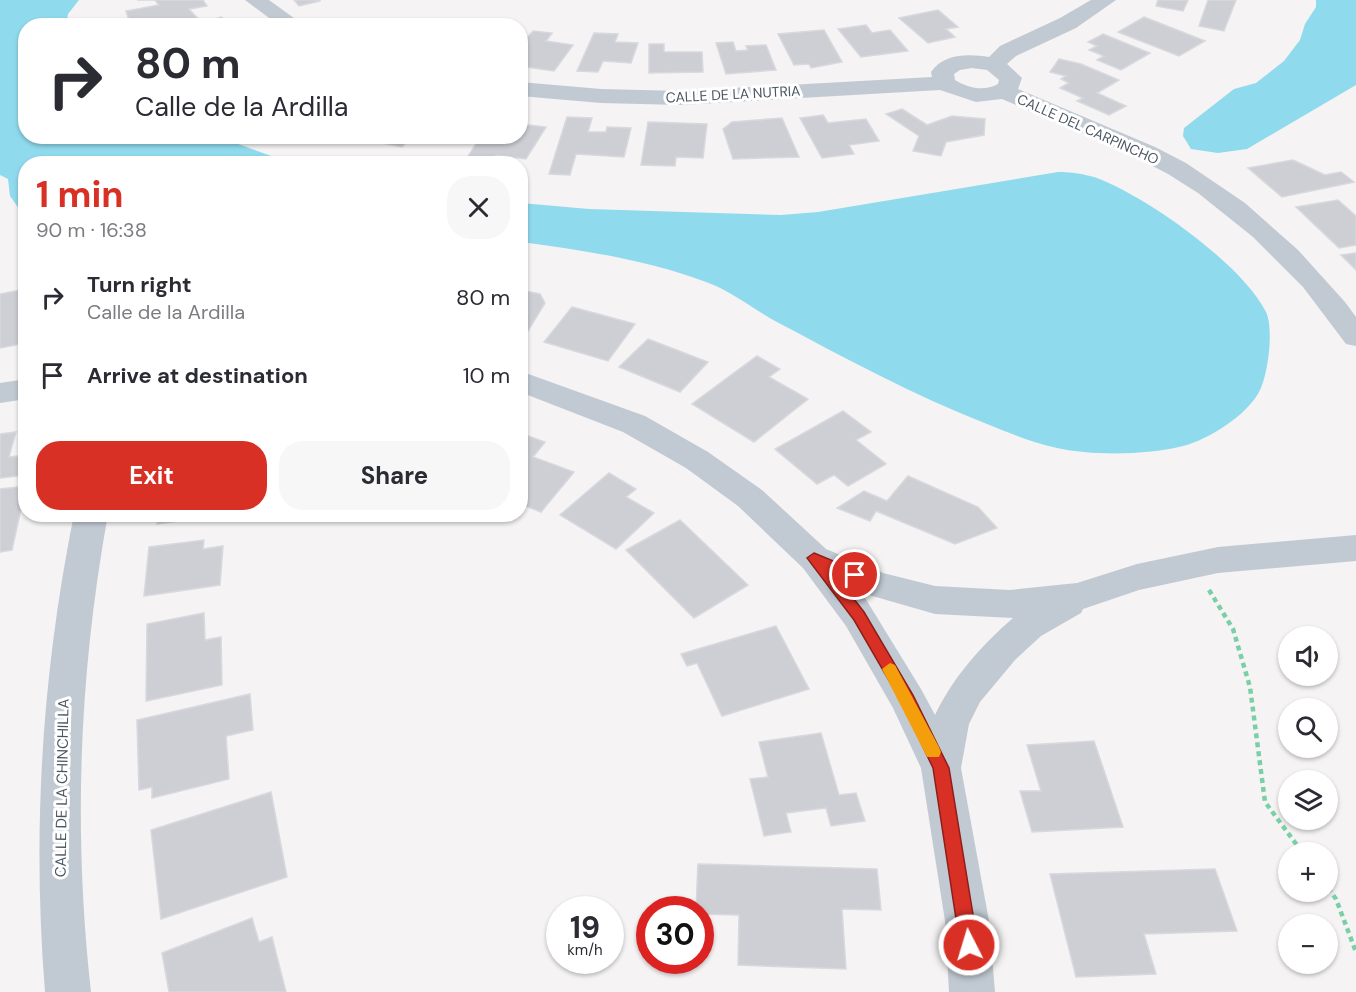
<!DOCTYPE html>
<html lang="en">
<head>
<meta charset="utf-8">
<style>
	body { margin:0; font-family:"DM Sans",sans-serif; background:#f7f7f7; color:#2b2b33; height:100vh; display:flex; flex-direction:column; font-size:22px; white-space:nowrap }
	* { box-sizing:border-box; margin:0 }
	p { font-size:20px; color:#7c7c81 }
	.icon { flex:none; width:33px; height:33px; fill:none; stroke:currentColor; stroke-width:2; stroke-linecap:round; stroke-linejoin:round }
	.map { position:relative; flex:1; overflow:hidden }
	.panel { position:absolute; left:18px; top:156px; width:510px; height:366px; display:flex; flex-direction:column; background:#fff; border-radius:24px; box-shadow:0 2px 4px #0004 }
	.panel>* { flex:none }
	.guide { position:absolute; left:18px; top:18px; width:510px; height:126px; border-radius:24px; box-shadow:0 2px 4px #0004; background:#fff; color:#2b2b33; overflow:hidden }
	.tools { position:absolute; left:1278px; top:626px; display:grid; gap:12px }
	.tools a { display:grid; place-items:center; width:60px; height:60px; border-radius:50%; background:#fff; box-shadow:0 2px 4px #0004; font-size:30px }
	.speed { position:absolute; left:546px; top:896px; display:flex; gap:12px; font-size:30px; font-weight:700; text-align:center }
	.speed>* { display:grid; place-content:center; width:78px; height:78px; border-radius:50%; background:#fff; box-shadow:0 2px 4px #0004; line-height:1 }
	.speed small { font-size:15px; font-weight:400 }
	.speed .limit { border:9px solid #d22; background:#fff; color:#111 }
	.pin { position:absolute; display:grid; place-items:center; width:51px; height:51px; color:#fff; margin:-26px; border:3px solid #fff; border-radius:50%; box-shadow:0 2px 6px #0007 }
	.me { position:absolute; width:66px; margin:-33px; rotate:355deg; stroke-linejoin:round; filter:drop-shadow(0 0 4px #0008) }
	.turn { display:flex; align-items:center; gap:21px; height:126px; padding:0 18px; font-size:27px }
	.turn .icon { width:78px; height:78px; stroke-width:2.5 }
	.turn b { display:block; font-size:42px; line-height:51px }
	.round { display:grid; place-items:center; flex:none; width:63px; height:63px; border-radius:24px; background:#f7f7f7 }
	.overview { display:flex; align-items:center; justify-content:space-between; height:102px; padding:0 18px }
	h1 { font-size:36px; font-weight:700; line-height:45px; color:#d93025 }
	.cta { display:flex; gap:12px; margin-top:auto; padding:12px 18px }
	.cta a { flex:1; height:69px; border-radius:24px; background:#d93025; color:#fff; font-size:24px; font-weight:700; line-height:69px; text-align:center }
	.cta a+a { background:#f7f7f7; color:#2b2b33 }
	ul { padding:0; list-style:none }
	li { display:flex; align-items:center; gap:18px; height:78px; padding:0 18px }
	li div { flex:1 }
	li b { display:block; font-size:22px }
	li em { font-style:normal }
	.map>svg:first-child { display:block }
	.water { fill:#90daee }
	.building { fill:#cdcfd5; stroke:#d7d9de; stroke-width:1.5 }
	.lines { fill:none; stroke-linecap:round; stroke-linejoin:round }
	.path { stroke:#7ad0a6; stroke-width:4.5; stroke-dasharray:5 4; stroke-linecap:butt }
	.minor { fill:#c1cad2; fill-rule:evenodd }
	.route { fill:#d93025; stroke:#8d1f18; stroke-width:1.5 }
	.slow { fill:#f59e0b }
	.labels { text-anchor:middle; stroke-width:6; stroke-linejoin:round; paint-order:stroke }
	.far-street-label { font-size:14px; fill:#4a5661; stroke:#fff }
	.street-label { font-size:15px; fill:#4a5661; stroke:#fff }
</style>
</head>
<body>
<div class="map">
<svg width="1356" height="992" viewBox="0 0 1356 992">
	<rect width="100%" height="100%" fill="#f5f3f3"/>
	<g class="water">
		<polygon points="0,0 79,0 68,14 66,25 26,26 26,136 219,137 290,163 26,164 25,217 10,196 8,179 0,175"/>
		<polygon points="1316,0 1356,0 1356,85 1247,149 1218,153 1191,149 1183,136 1184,128 1234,89 1256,83 1284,61 1300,40 1305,24 1316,7"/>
		<path d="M 1058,172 C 1072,172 1084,174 1097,178 C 1147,197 1242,264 1266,312 C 1274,329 1268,374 1260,390 C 1249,414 1208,440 1183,446 C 1148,455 1093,456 1057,448 C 1033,443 1010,433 987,424 C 913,395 845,358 775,321 C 752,308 731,291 706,282 C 648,260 582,250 521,242 L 521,203 L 589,209 L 781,215 L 818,212 Z"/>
	</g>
	<g class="building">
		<polygon points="137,0 203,0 207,6 189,9 198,19 175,26 131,26 126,11 159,5 155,0"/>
		<polygon points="294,0 320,0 320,1 299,6"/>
		<polygon points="1158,0 1188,0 1183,11 1156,6"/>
		<polygon points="1208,0 1236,0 1224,31 1199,26"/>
		<polygon points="938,10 958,27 946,29 955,37 928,43 899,18"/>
		<polygon points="221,17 233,26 197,26"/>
		<polygon points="1144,17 1205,41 1179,56 1118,32"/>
		<polygon points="866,25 872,33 890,30 908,51 861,57 838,29"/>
		<polygon points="824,30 842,62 811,68 809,64 794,65 778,34"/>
		<polygon points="533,31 552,33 546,41 573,45 554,71 520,66 520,46"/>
		<polygon points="594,33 618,34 615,42 638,43 631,63 603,61 598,72 577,71"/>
		<polygon points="1103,34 1150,53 1121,70 1097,60 1104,56 1089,50 1097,46 1088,42"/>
		<polygon points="733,42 736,51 748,50 746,46 766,45 776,70 726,74 716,43"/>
		<polygon points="649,44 664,44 664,52 702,52 703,72 649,73"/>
		<polygon points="1059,59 1081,64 1119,80 1097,93 1126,106 1109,115 1077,101 1083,98 1060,88 1069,83 1061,79 1066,76 1050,72"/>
		<polygon points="902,109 927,125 952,116 985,119 984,135 946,142 941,156 913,151 919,136 886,114"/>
		<polygon points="823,115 828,123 866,119 879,141 849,145 854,154 822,158 800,118"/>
		<polygon points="567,117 592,118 588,132 606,132 607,127 631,128 624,157 576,154 570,175 549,174"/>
		<polygon points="782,118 799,157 733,159 723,129 732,122"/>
		<polygon points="648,122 707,124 703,158 676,157 675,166 641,165"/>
		<polygon points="520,124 546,127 526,159 496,155 490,164 463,164 481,136 520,136"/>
		<polygon points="389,136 412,136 402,147 383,143"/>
		<polygon points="413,136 457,136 451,143"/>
		<polygon points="1293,160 1325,175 1341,172 1354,182 1282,197 1248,168"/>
		<polygon points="1338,200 1356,216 1356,245 1339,248 1296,207"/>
		<polygon points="1356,253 1356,270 1341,255"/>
		<polygon points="26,289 26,343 0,348 0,294"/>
		<polygon points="520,290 540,294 545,303 523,339 520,338"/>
		<polygon points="572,307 635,324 608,361 544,342"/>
		<polygon points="648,339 708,362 680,392 619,367"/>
		<polygon points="757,356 780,369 769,377 808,399 754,442 692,404"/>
		<polygon points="843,411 871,432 856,440 886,464 848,486 834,475 817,484 775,449"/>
		<polygon points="16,432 9,457 26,455 25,475 0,478 0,434"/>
		<polygon points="520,433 545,442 533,457 574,472 541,512 520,504"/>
		<polygon points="609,473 636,489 626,497 654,513 616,549 560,515"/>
		<polygon points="908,476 978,507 997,528 955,544 876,511 870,521 837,508 864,491 887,501"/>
		<polygon points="26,486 12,550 0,552 0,489"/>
		<polygon points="159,514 224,514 157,524"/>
		<polygon points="680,520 748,585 694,618 626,550"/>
		<polygon points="204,540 203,549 223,546 220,585 144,596 149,547"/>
		<polygon points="204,613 205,640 221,637 222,685 146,701 147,624"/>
		<polygon points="776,626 809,689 722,716 697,663 687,666 681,654"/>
		<polygon points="250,694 253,730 226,736 229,779 152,798 152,787 139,790 137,720"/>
		<polygon points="821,733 839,795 856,793 865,821 831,826 826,808 786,813 791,832 764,836 750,779 768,777 759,742"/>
		<polygon points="1094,741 1123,827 1032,832 1020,791 1041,791 1027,745"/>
		<polygon points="271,792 287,877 161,919 151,830"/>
		<polygon points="698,864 877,869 881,910 842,909 846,969 738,965 739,915 700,914 700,909 696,909"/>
		<polygon points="1215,869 1237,931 1144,934 1156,974 1076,977 1050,874"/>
		<polygon points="252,918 259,942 272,937 286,992 169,992 162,953"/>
	</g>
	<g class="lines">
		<g class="path">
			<polyline points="1209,590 1233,629 1250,687 1265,802 1302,852"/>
			<polyline points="1328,888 1336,899 1356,952"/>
		</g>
		<g class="minor">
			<polygon points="245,0 269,0 305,26 280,26"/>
			<path d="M 1091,0 L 1116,0 L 1076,28 L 1016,56 L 1007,64 L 1022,78 L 1018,89 L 1155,147 L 1186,163 L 1245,203 L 1298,250 L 1345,302 L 1356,317 L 1356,346 L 1346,344 L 1303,287 L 1253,237 L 1198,193 L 1168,174 L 1120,149 L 1002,99 L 976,102 L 940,90 L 681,105 L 601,103 L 520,96 L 520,82 L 601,89 L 681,91 L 932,77 L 931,72 C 944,53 969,54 989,57 L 1000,46 L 1060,18 ZM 972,68 L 987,70 L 999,80 L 998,84 C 984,92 968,88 955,80 L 954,74 L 960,70 Z"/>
			<path d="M 520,371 L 645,416 L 708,452 L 762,490 L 826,549 L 883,573 L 935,586 L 1010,590 L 1077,583 L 1137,564 L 1218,547 L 1356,535 L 1356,561 L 1218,573 L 1139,590 L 1083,609 L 1081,613 L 1041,636 L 1015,660 L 980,702 L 969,724 L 961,768 L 989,921 L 995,992 L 949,992 L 945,921 L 921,768 L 893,708 L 846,626 L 803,568 L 738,506 L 686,468 L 623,432 L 520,392 ZM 862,593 L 935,614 L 1013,618 C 981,646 954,676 935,715 L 921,689 Z"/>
			<polygon points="26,379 26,399 0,403 0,383"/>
			<path d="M 74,514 L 108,514 C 79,674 73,831 91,992 L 45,992 C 32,830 42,674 74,514 Z"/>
		</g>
	</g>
	<polygon class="route" points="814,553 860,572 862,575 860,579 855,581 833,572 864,612 913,695 949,768 978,945 975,951 969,953 962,951 960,945 933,768 902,703 854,620 807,558"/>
	<polygon class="slow" points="890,663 895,665 939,747 941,752 939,757 927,757 882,669"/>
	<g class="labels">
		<g class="far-street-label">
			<text transform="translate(733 94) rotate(-3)" y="5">CALLE DE LA NUTRIA</text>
			<text transform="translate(1088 129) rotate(24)" y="5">CALLE DEL CARPINCHO</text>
		</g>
		<g class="street-label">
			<text transform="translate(62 788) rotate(-89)" y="5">CALLE DE LA CHINCHILLA</text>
		</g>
	</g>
</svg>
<div class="tools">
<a><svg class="icon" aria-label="sound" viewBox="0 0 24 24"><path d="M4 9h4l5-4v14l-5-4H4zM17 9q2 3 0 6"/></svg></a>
<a><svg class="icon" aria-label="search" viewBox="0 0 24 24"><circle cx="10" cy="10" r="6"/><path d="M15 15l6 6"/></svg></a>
<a><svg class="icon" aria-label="layers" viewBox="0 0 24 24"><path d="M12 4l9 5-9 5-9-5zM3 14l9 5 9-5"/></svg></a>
<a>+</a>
<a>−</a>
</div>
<div class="speed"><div>19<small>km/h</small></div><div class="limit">30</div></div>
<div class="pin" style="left:855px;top:575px;background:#d93025"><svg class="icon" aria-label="arrive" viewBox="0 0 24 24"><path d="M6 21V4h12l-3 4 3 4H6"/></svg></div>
<svg class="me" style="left:969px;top:945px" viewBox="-20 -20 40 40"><circle r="17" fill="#d93025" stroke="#fff" stroke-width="3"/><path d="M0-11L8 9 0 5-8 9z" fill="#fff"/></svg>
<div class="guide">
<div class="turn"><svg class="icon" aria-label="right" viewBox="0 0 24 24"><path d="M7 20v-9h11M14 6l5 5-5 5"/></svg><div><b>80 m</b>Calle de la Ardilla</div></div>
</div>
<section class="panel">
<div class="overview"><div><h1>1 min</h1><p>90 m · 16:38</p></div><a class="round"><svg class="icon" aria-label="close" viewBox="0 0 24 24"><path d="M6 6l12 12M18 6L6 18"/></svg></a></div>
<ul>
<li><svg class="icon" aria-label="right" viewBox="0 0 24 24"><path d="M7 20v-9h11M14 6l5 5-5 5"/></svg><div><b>Turn right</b><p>Calle de la Ardilla</p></div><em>80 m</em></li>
<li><svg class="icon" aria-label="arrive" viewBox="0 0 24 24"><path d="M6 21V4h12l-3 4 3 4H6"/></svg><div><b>Arrive at destination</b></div><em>10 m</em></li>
</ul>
<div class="cta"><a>Exit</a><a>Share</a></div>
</section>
</div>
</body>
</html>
